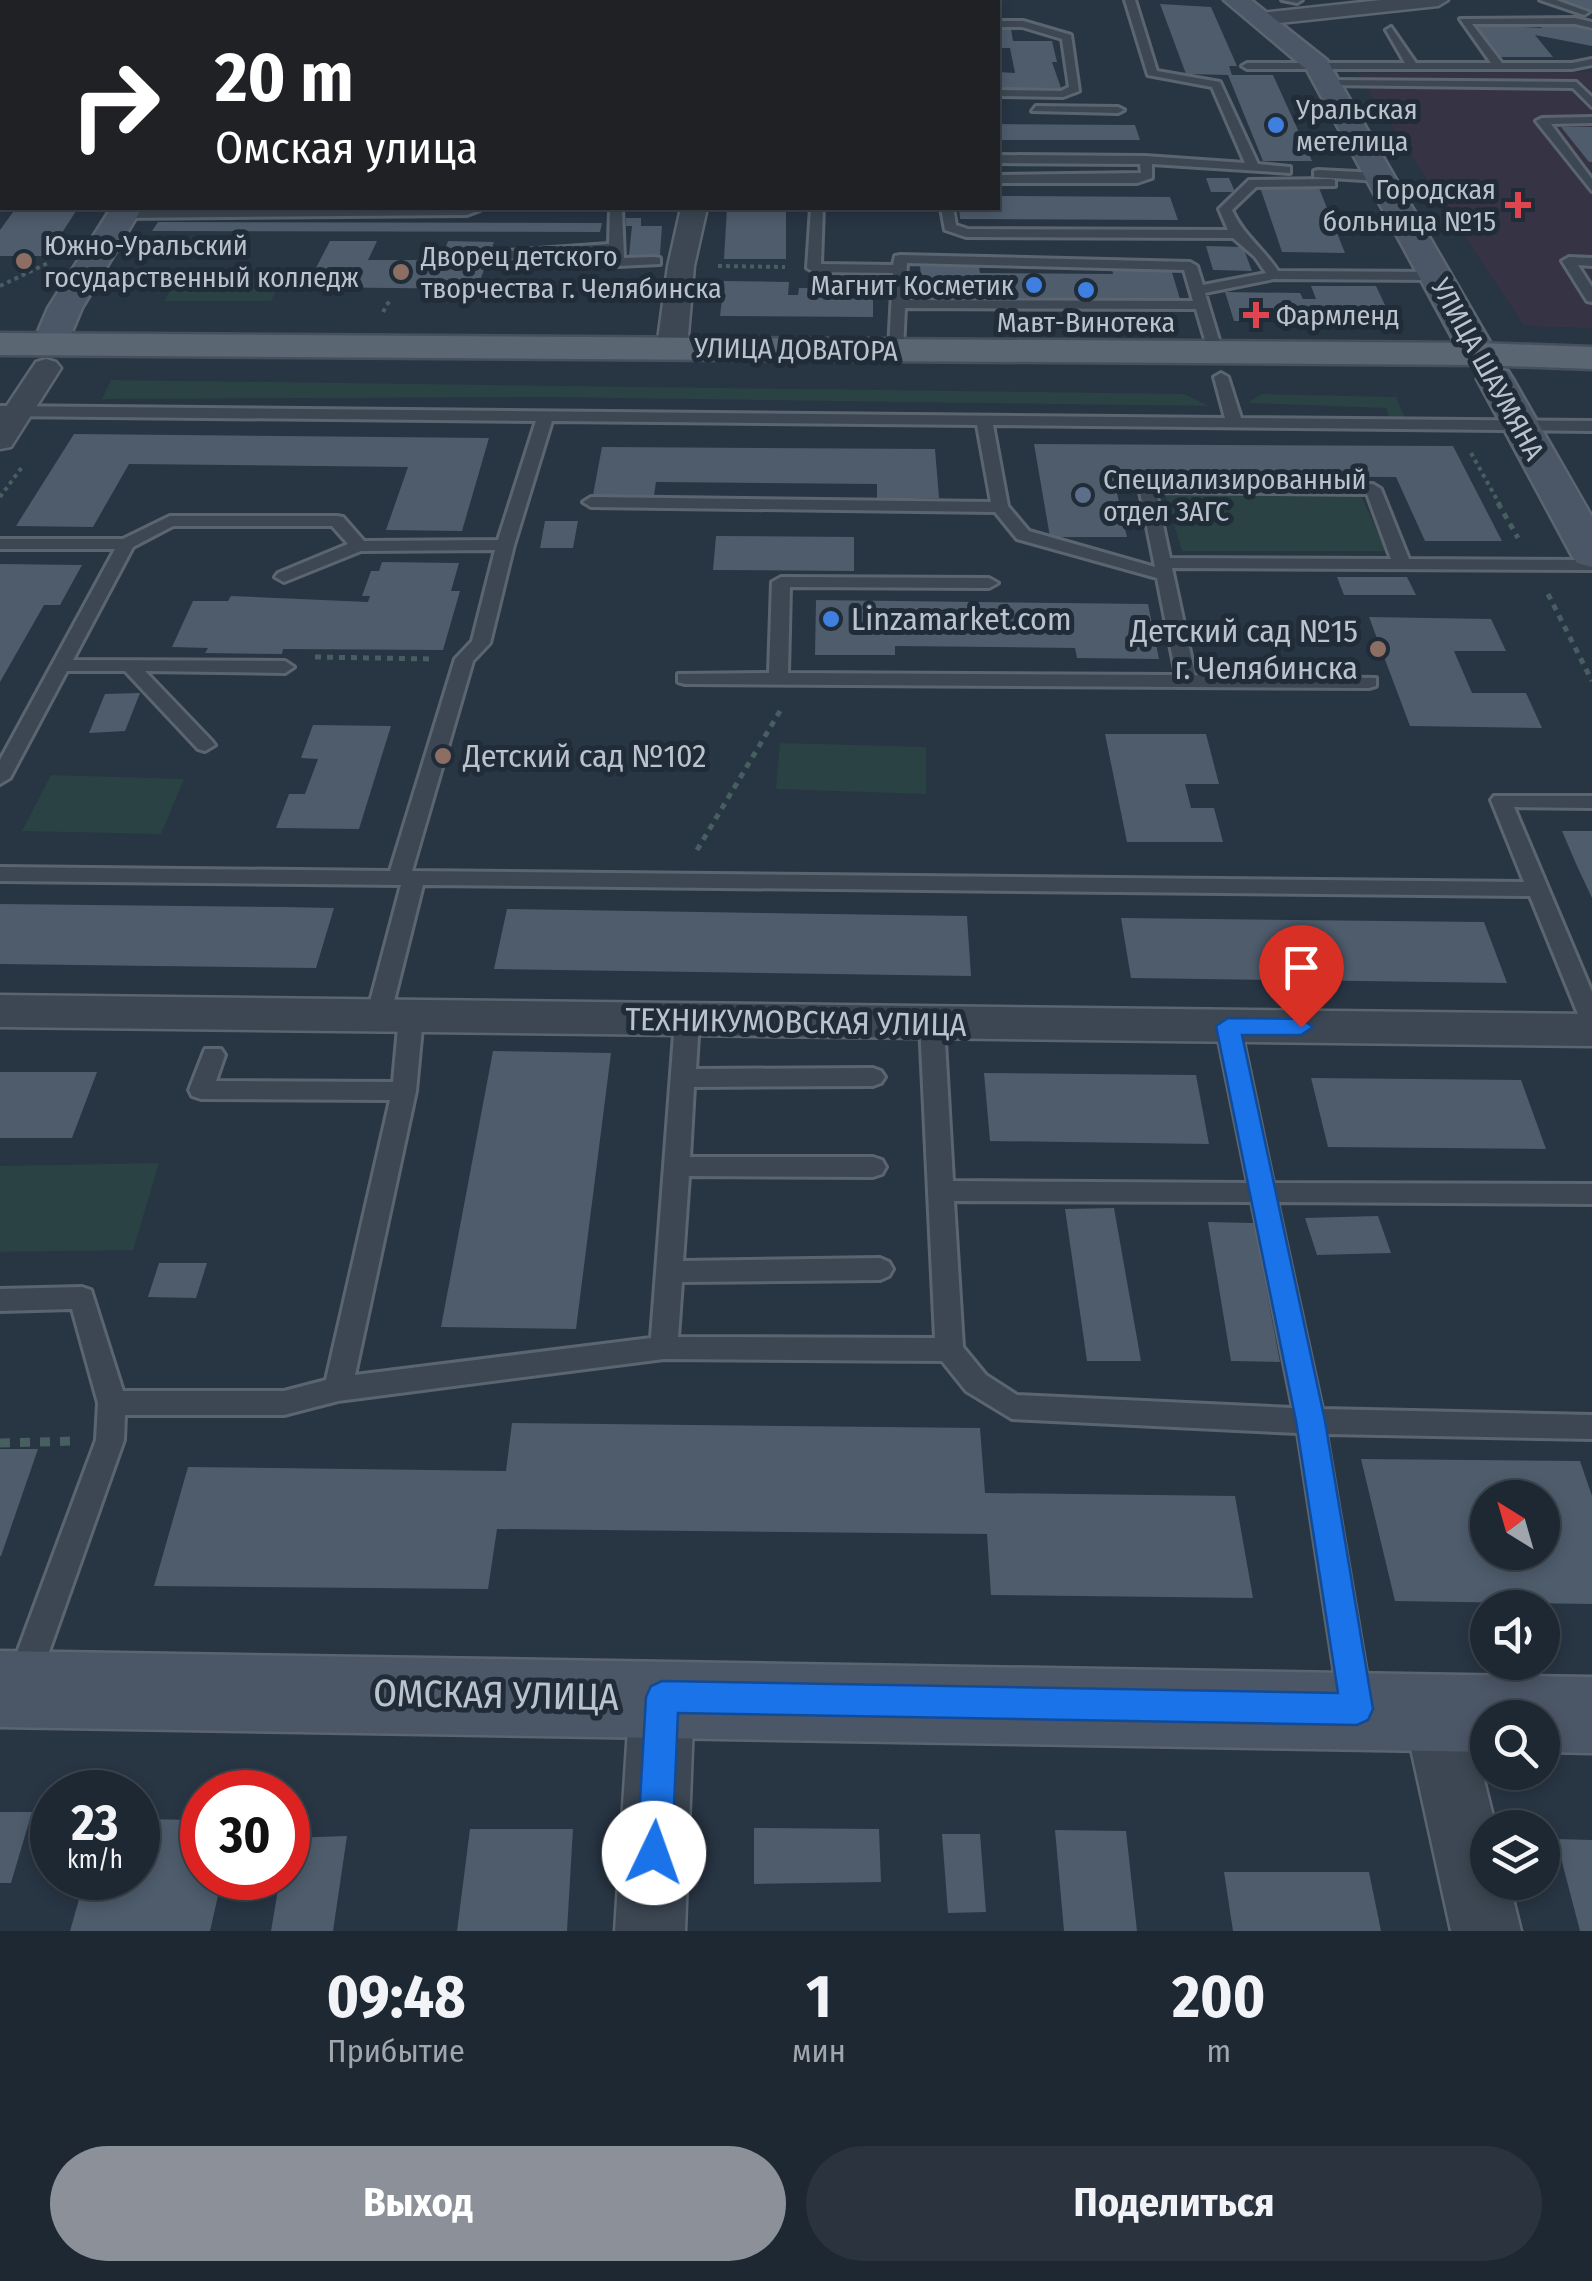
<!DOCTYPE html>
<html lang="ru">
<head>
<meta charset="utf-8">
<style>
	body { margin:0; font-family:"Fira Sans Condensed",sans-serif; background:#2b343e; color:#f1f3f6; height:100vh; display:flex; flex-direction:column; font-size:38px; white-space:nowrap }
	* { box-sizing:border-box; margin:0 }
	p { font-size:32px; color:#a1a6ac }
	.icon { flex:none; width:55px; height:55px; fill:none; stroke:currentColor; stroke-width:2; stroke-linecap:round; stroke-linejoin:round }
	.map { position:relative; height:1931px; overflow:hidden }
	.side { display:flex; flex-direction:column; background:#1e2832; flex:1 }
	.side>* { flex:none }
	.hud { position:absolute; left:0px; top:0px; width:1000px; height:210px; box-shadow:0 5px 15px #0003,0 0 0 2px #3c444d; background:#202124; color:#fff; overflow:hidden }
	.needle { width:65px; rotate:323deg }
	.fabs { position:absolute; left:1470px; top:1480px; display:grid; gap:20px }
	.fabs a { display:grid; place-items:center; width:90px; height:90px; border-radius:50%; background:#1e2832; box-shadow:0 5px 15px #0003,0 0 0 2px #3c444d; font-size:50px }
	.speed { position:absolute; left:30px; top:1770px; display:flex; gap:20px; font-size:50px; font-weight:700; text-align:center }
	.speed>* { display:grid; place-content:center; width:130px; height:130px; border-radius:50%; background:#1e2832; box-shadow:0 5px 15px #0003,0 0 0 2px #3c444d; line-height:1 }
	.speed small { font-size:25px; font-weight:400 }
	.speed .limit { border:15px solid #d22; background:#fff; color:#111 }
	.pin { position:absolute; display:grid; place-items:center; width:85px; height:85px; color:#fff; margin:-102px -42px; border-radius:50% 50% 50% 0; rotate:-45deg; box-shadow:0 0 10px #0007 }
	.pin .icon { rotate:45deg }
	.me { position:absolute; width:110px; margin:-55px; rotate:3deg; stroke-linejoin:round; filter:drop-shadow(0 0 8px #0008) }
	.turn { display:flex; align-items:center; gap:35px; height:210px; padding:0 50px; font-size:45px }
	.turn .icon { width:130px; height:130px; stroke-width:2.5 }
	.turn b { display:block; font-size:70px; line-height:85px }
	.eta { display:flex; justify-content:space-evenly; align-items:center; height:170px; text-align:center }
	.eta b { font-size:60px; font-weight:700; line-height:70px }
	.primary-button { display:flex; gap:20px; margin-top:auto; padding:20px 50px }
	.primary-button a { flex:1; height:115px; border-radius:60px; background:#8c9099; color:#fff; font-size:40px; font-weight:700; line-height:115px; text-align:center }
	.primary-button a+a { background:#2b343e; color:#f1f3f6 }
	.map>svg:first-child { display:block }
	.medical { fill:#363444 }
	.green { fill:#2a4244 }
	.building { fill:#4e5c6c; fill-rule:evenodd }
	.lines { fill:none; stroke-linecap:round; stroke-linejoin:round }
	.lane-casing { stroke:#5b6570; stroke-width:6 }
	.street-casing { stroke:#5b6570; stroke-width:5 }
	.secondary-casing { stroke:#5b6570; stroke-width:5 }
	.primary-casing { stroke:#46505c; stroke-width:5 }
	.path-far2 { stroke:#485f61; stroke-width:4; stroke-dasharray:4 4; stroke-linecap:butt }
	.path-far1 { stroke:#485f61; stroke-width:5; stroke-dasharray:6 6; stroke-linecap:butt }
	.path { stroke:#485f61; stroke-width:9; stroke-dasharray:10 10; stroke-linecap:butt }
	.lane { fill:#3c4753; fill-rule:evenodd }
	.street { fill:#3c4753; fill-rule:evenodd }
	.secondary { fill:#4b5666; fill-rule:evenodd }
	.primary { fill:#5b6673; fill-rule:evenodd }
	.route { fill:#1a73e8; stroke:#114b97; stroke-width:2.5 }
	.shop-dot { fill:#3f7fe0; stroke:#212c39; stroke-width:4 }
	.health-dot { fill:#e0444e; stroke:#212c39; stroke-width:4 }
	.education-dot { fill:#8d6e63; stroke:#212c39; stroke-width:4 }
	.service-dot { fill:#5c6f8a; stroke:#212c39; stroke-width:4 }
	.labels { text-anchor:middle; stroke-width:10; stroke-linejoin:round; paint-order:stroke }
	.far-poi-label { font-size:28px; fill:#bac2cd; stroke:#212c39; text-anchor:start }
	.far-street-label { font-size:28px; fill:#bac2cd; stroke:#212c39 }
	.poi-label { font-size:32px; fill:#bac2cd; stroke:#212c39; text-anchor:start }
	.street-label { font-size:32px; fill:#bac2cd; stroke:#212c39 }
	.near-street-label { font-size:38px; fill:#bac2cd; stroke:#212c39 }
</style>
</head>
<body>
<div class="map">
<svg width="1592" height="1931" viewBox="0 0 1592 1931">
	<rect width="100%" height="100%" fill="#283543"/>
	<polygon class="medical" points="1592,72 1592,328 1524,326 1357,73"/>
	<g class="green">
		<polygon points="179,275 284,275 271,301 164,301"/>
		<polygon points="111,380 1184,394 1209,406 547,397 102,399"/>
		<polygon points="1262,394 1396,397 1405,418 1390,418 1386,408 1247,403"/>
		<polygon points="1360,493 1386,551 1182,551 1165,494"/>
		<polygon points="780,743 926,747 926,794 776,789"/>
		<polygon points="51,775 184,779 161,834 22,831"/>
		<polygon points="159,1163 133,1250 0,1252 0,1166"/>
	</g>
	<g class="building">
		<polygon points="1560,0 1592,0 1592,13 1553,3"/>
		<polygon points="1160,4 1211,7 1237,66 1229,66 1232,75 1273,75 1312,161 1263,161 1228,75 1186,74"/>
		<polygon points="1472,24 1542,28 1539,24 1572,25 1592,31 1592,46 1535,35 1553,57 1498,57"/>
		<polygon points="998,28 1011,29 1013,41 1052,41 1057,62 1052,62 1061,88 998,88 998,72 1015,73 1010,48 998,48"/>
		<polygon points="998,124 1135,125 1140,140 998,140"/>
		<polygon points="1561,127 1592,127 1592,162 1589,162"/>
		<polygon points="1206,178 1229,178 1235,192 1211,192"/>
		<polygon points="1260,187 1319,188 1345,253 1282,252"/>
		<polygon points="998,196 1170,197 1178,220 960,219 959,208 998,208"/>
		<polygon points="16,208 78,208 47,256 0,256 0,230"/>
		<polygon points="727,208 786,208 786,259 724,259"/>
		<polygon points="626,218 641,218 641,226 662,226 660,255 629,255 632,226 626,226"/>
		<polygon points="158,222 602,223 600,232 152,231"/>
		<polygon points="330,241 377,241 368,260 441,260 448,241 494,242 477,289 306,287"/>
		<polygon points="1206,246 1243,247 1252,271 1213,270"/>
		<polygon points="920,266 979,267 980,273 1113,274 1112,268 1171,269 1180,299 923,297"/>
		<polygon points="724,281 789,282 788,295 798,295 799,288 873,289 873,317 720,316"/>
		<polygon points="1311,286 1376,286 1393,322 1234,321 1225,292 1300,293 1303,299 1316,299"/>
		<polygon points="74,434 489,438 462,531 386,530 408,467 129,464 93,527 16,526"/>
		<polygon points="1034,444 1453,446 1502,541 1425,541 1396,477 1113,476 1127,537 1050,537"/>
		<polygon points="602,447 935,449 939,498 877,498 877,484 656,482 654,495 593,495"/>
		<polygon points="545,521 578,521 573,548 540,548"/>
		<polygon points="716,536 854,537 854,571 713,570"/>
		<polygon points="382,562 459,563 451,591 460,591 443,650 283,649 282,654 205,653 208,648 172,647 193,601 228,601 231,596 368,602 370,596 362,596 371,571 379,571"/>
		<polygon points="0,564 82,565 60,605 44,605 0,682"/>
		<polygon points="1337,577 1407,577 1416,595 1344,595"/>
		<polygon points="816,600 1148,604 1159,659 1077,658 1075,648 895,646 895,655 815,655"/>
		<polygon points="1369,617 1491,619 1506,651 1454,651 1472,693 1526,693 1542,728 1410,726"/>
		<polygon points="140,693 125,731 89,733 105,694"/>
		<polygon points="313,725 391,726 359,829 276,828 289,794 305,794 318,759 301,758"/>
		<polygon points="1105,734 1206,734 1219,784 1185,784 1191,808 1214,808 1223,842 1127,842"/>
		<polygon points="1562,831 1592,831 1592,898 1577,866"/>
		<polygon points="0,904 282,907 334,908 316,968 0,964"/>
		<polygon points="507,909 967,916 971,976 494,969"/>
		<polygon points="1121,918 1484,922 1507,983 1131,978"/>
		<polygon points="493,1051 611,1053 576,1329 441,1327"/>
		<polygon points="0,1072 97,1072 72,1138 0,1138"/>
		<polygon points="984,1073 1196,1075 1209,1144 990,1141"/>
		<polygon points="1311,1078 1521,1080 1546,1149 1328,1147"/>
		<polygon points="1114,1208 1141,1361 1087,1361 1065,1209"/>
		<polygon points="1378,1216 1391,1253 1317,1255 1305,1218"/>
		<polygon points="1208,1222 1254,1223 1280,1362 1231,1361"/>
		<polygon points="159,1263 207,1263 196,1298 148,1297"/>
		<polygon points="512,1423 980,1428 985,1493 1235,1496 1253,1598 991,1595 987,1534 497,1529 488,1589 154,1586 188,1467 506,1471"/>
		<polygon points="0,1449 38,1449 1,1556 0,1556"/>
		<path d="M 1361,1459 L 1580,1461 L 1592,1496 L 1592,1604 L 1395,1601 ZM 1488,1498 L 1542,1498 L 1542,1552 L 1488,1552 Z"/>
		<polygon points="0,1812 32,1812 11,1883 0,1883"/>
		<polygon points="138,1819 202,1820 202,1878 222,1878 210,1931 70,1931 85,1878 138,1878"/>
		<polygon points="754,1828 879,1829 881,1882 754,1884"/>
		<polygon points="470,1829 573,1829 567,1931 457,1931"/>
		<polygon points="1055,1830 1126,1831 1137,1931 1064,1931"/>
		<polygon points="942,1834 980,1834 986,1912 948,1913"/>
		<polygon points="347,1836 333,1931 271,1931 280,1878 288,1878 288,1838"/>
		<polygon points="1556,1839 1592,1840 1592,1931 1580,1931"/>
		<polygon points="1224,1872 1369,1872 1381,1931 1233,1931"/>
	</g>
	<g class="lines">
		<defs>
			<g id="lane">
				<polygon points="844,0 854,0 855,2 845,2"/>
				<polygon points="1125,0 1135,0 1157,71 1220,82 1258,164 1290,167 1290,173 1152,164 1152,178 1137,183 998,183 998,175 1141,173 1140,164 998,163 998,155 1145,156 1245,163 1212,87 1148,75"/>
				<polygon points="1282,0 1302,0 1297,3"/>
				<polygon points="1540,0 1556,0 1589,12 1584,15"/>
				<polygon points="1575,18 1592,22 1592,28 1575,24 1472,24 1502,63 1572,63 1592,59 1592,65 1572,69 1247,69 1242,66 1247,63 1405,63 1386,30 1391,27 1416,63 1491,63 1460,19"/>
				<polygon points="998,21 1023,21 1071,35 1079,91 1063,97 998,96 998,90 1061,91 1069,87 1062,39 1022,27 998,27"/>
				<polygon points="1327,80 1576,82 1592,97 1592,107 1573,88 1323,85"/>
				<polygon points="1036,106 1118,107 1124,110 1118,113 1032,111"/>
				<polygon points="1592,117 1592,123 1551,124 1592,179 1592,191 1536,121 1542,118"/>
				<rect x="0" y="118" width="2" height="6"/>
				<polygon points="1318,170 1379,173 1385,177 1379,181 1314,177 1314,171"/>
				<rect x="0" y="177" width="2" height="8"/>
				<path d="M 1331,179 L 1335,180 L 1335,186 L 1256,187 L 1232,210 C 1243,235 1263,248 1278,271 L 1436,272 L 1443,276 L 1436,280 L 1274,279 L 1205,293 L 1223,353 L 1216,357 L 1209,353 L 1196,309 L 905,308 L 903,349 L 896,353 L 889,349 L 893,273 L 814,272 L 807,268 L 811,208 L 823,208 L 821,264 L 893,265 L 895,256 L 900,255 L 1190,262 L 1197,266 L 1203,285 L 1266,273 L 1255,257 L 1233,238 L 966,237 L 945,230 L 941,208 L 953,208 L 956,225 L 968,229 L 1228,230 L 1219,209 L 1249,180 ZM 907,263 L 1184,270 L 1193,301 L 905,300 Z"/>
				<polygon points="485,208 467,215 123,218 117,214 123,210"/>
				<polygon points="610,208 622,208 624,258 655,257 660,258 660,264 618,266 611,262 610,252 495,260 488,256 495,252 609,244"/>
				<polygon points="1569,257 1592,258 1592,266 1578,265 1592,287 1592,302 1587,301 1562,261"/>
				<path d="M 1221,373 L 1228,377 L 1241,418 L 1592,421 L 1592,431 L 993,425 L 1008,506 L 1029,531 L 1155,567 L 1139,487 L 1141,484 L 1373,484 L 1381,489 L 1409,559 L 1592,560 L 1592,570 L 1172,568 L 1195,675 L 1376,678 L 1376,686 L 1369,688 L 685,684 L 678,682 L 678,674 L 769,673 L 772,582 L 781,577 L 989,578 L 998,583 L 989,588 L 790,587 L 788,673 L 1176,675 L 1157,578 L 1017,539 L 995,512 L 591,507 L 583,502 L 591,497 L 991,502 L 977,425 L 552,421 L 514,545 L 490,643 L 473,661 L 412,871 L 1524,882 L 1491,800 L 1494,796 L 1592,796 L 1592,808 L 1514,807 L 1592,992 L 1592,1027 L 1580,1019 L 1530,896 L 423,885 L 390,1017 L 378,1025 L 366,1017 L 401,885 L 0,881 L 0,867 L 390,871 L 455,659 L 472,641 L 495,550 L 361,551 L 284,582 L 275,577 L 278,573 L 348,544 L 332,526 L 173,526 L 133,547 L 73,660 L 285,661 L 294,667 L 285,673 L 145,671 L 212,741 L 215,745 L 205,751 L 198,749 L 125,671 L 67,671 L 10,778 L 0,784 L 0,760 L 115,549 L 0,549 L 0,539 L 123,539 L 170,516 L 337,516 L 343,517 L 364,541 L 498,540 L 536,421 L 0,416 L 0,406 L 1225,418 L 1214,377 ZM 1156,492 L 1367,494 L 1391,559 L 1170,558 Z"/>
				<path d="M 411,1009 L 423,1017 L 416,1091 L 355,1375 L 651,1338 L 675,1021 L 679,1015 L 695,1015 L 699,1021 L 696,1069 L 873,1068 L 881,1071 L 885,1077 L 881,1083 L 873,1086 L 694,1087 L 690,1157 L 873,1157 L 882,1160 L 886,1167 L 882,1174 L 873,1177 L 689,1176 L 683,1261 L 880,1258 L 889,1262 L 893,1269 L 889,1276 L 880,1280 L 682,1282 L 678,1337 L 935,1338 L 920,1024 L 924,1018 L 932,1016 L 944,1024 L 953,1181 L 1248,1183 L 1216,1026 L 1228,1018 L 1240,1026 L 1273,1183 L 1592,1184 L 1592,1204 L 1277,1202 L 1322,1409 L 1592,1415 L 1592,1439 L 1326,1434 L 1371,1701 L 1366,1712 L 1355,1716 L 1344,1712 L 1339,1701 L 1298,1433 L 1012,1419 L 966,1391 L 942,1361 L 664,1359 L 338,1401 L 284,1415 L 125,1415 L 124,1440 L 40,1677 L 35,1688 L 24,1692 L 13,1688 L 8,1677 L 96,1440 L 98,1403 L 72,1309 L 0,1311 L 0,1289 L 82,1287 L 91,1290 L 123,1391 L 284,1391 L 326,1380 L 390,1100 L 201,1099 L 192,1096 L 189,1090 L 205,1049 L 221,1049 L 225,1055 L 216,1081 L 393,1082 L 399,1017 ZM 954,1201 L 1252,1202 L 1293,1408 L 1017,1395 L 986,1375 L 963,1347 Z"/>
			</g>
			<g id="street">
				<polygon points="432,0 647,0 431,2"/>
				<polygon points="686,0 707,0 708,2 688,2"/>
				<polygon points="1381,0 1448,0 1438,6 1261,25 1251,19 1261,13"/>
				<polygon points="681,208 707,208 694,266 687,347 682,353 662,353 657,347 668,266"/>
				<polygon points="46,359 56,362 61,368 11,447 0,449 0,416 36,362"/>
				<polygon points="0,995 1592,1014 1592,1046 0,1027"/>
				<polygon points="662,1666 685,1675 694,1697 685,1931 615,1931 630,1697 639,1675"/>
				<polygon points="1435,1681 1458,1690 1467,1712 1496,1828 1488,1828 1488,1882 1509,1882 1521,1931 1451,1931 1403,1712 1412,1690"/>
			</g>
			<g id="secondary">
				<polygon points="1224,0 1251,0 1327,60 1497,354 1492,362 1479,365 1466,362 1461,354 1307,70"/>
				<polygon points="111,208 142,208 82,308 64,351 51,354 38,351 33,343 48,308"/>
				<polygon points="1495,368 1508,371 1513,379 1592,517 1592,567 1577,563 1571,554 1477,379 1482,371"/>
				<polygon points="0,1651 1592,1677 1592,1753 1542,1752 1542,1718 1488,1718 1488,1752 0,1727"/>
			</g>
			<polygon id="primary" points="0,333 1479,343 1592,347 1592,369 1479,365 0,355"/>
		</defs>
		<use href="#lane" class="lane-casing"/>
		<use href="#street" class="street-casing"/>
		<use href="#secondary" class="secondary-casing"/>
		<use href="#primary" class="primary-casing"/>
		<g class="path-far2">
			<polyline points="261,2 265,0"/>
			<polyline points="718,266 785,267"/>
			<polyline points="0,286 48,263"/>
			<polyline points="383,312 391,298"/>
			<polyline points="1471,453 1500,505"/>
			<polyline points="0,497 22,467"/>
		</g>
		<g class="path-far1">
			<polyline points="1498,503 1518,538"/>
			<polyline points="1548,594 1592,681"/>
			<polyline points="315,657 433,659"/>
			<polyline points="697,850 783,706"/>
		</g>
		<polyline class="path" points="0,1443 74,1441"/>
		<use href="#lane" class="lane"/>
		<use href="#street" class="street"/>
		<use href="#secondary" class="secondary"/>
		<use href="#primary" class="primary"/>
	</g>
	<polygon class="route" points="1228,1018 1301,1019 1313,1027 1301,1035 1242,1035 1325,1421 1373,1709 1368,1720 1357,1725 678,1713 672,1853 667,1865 654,1870 642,1865 637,1853 646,1697 651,1686 662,1681 1338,1693 1296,1421 1216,1026"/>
	<g class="shop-dot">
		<circle cx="1276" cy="125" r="10"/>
		<circle cx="1034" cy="285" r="10"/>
		<circle cx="1086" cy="290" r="10"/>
		<circle cx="831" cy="619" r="10"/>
	</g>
	<g class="health-dot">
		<path d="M1513 190h10v10h10v10h-10v10h-10v-10h-10v-10h10z"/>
		<path d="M1251 300h10v10h10v10h-10v10h-10v-10h-10v-10h10z"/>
	</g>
	<g class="education-dot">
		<circle cx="24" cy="261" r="10"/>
		<circle cx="401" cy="272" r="10"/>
		<circle cx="1378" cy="649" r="10"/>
		<circle cx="443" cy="756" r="10"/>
	</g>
	<circle class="service-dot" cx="1083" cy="495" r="10"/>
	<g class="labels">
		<g class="far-poi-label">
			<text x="1296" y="119">Уральская<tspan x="1296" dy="32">метелица</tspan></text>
			<text x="1496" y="199" text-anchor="end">Городская<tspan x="1496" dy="32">больница №15</tspan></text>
			<text x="44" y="255">Южно-Уральский<tspan x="44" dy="32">государственный колледж</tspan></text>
			<text x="421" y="266">Дворец детского<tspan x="421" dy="32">творчества г. Челябинска</tspan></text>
			<text x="1014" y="295" text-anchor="end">Магнит Косметик</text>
			<text x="1276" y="325">Фармленд</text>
			<text x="1086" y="332" text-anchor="middle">Мавт-Винотека</text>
			<text x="1103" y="489">Специализированный<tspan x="1103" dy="32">отдел ЗАГС</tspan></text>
		</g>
		<g class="far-street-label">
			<text transform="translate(796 349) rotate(1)" y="10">УЛИЦА ДОВАТОРА</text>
			<text transform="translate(1488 369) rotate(61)" y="10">УЛИЦА ШАУМЯНА</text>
		</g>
		<g class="poi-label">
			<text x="851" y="630">Linzamarket.com</text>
			<text x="1358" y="642" text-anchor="end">Детский сад №15<tspan x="1358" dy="37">г. Челябинска</tspan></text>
			<text x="463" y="767">Детский сад №102</text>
		</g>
		<g class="street-label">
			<text transform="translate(796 1022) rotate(1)" y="11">ТЕХНИКУМОВСКАЯ УЛИЦА</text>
		</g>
		<g class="near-street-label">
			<text transform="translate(496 1695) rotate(1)" y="13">ОМСКАЯ УЛИЦА</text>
		</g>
	</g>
</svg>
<div class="fabs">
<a><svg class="needle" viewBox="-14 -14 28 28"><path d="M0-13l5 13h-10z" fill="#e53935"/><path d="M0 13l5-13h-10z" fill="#a1a6ac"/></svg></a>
<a><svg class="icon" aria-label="sound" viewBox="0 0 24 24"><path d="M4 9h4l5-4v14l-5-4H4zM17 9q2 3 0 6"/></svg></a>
<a><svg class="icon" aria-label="search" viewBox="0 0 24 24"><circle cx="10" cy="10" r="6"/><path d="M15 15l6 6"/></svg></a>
<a><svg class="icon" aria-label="layers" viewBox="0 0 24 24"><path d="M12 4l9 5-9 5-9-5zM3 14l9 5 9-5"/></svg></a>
</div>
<div class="speed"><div>23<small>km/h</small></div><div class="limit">30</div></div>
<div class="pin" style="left:1301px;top:1027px;background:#d93025"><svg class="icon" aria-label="arrive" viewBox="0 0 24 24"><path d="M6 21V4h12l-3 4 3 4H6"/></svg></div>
<svg class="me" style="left:654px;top:1853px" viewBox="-20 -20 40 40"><circle r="19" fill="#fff"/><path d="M0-13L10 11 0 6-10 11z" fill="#1a73e8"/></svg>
<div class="hud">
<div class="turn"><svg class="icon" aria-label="right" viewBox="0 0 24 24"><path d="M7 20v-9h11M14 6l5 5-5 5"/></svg><div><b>20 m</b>Омская улица</div></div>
</div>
</div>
<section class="side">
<div class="eta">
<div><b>09:48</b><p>Прибытие</p></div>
<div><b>1</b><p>мин</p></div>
<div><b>200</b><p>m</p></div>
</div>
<div class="primary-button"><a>Выход</a><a>Поделиться</a></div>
</section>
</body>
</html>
